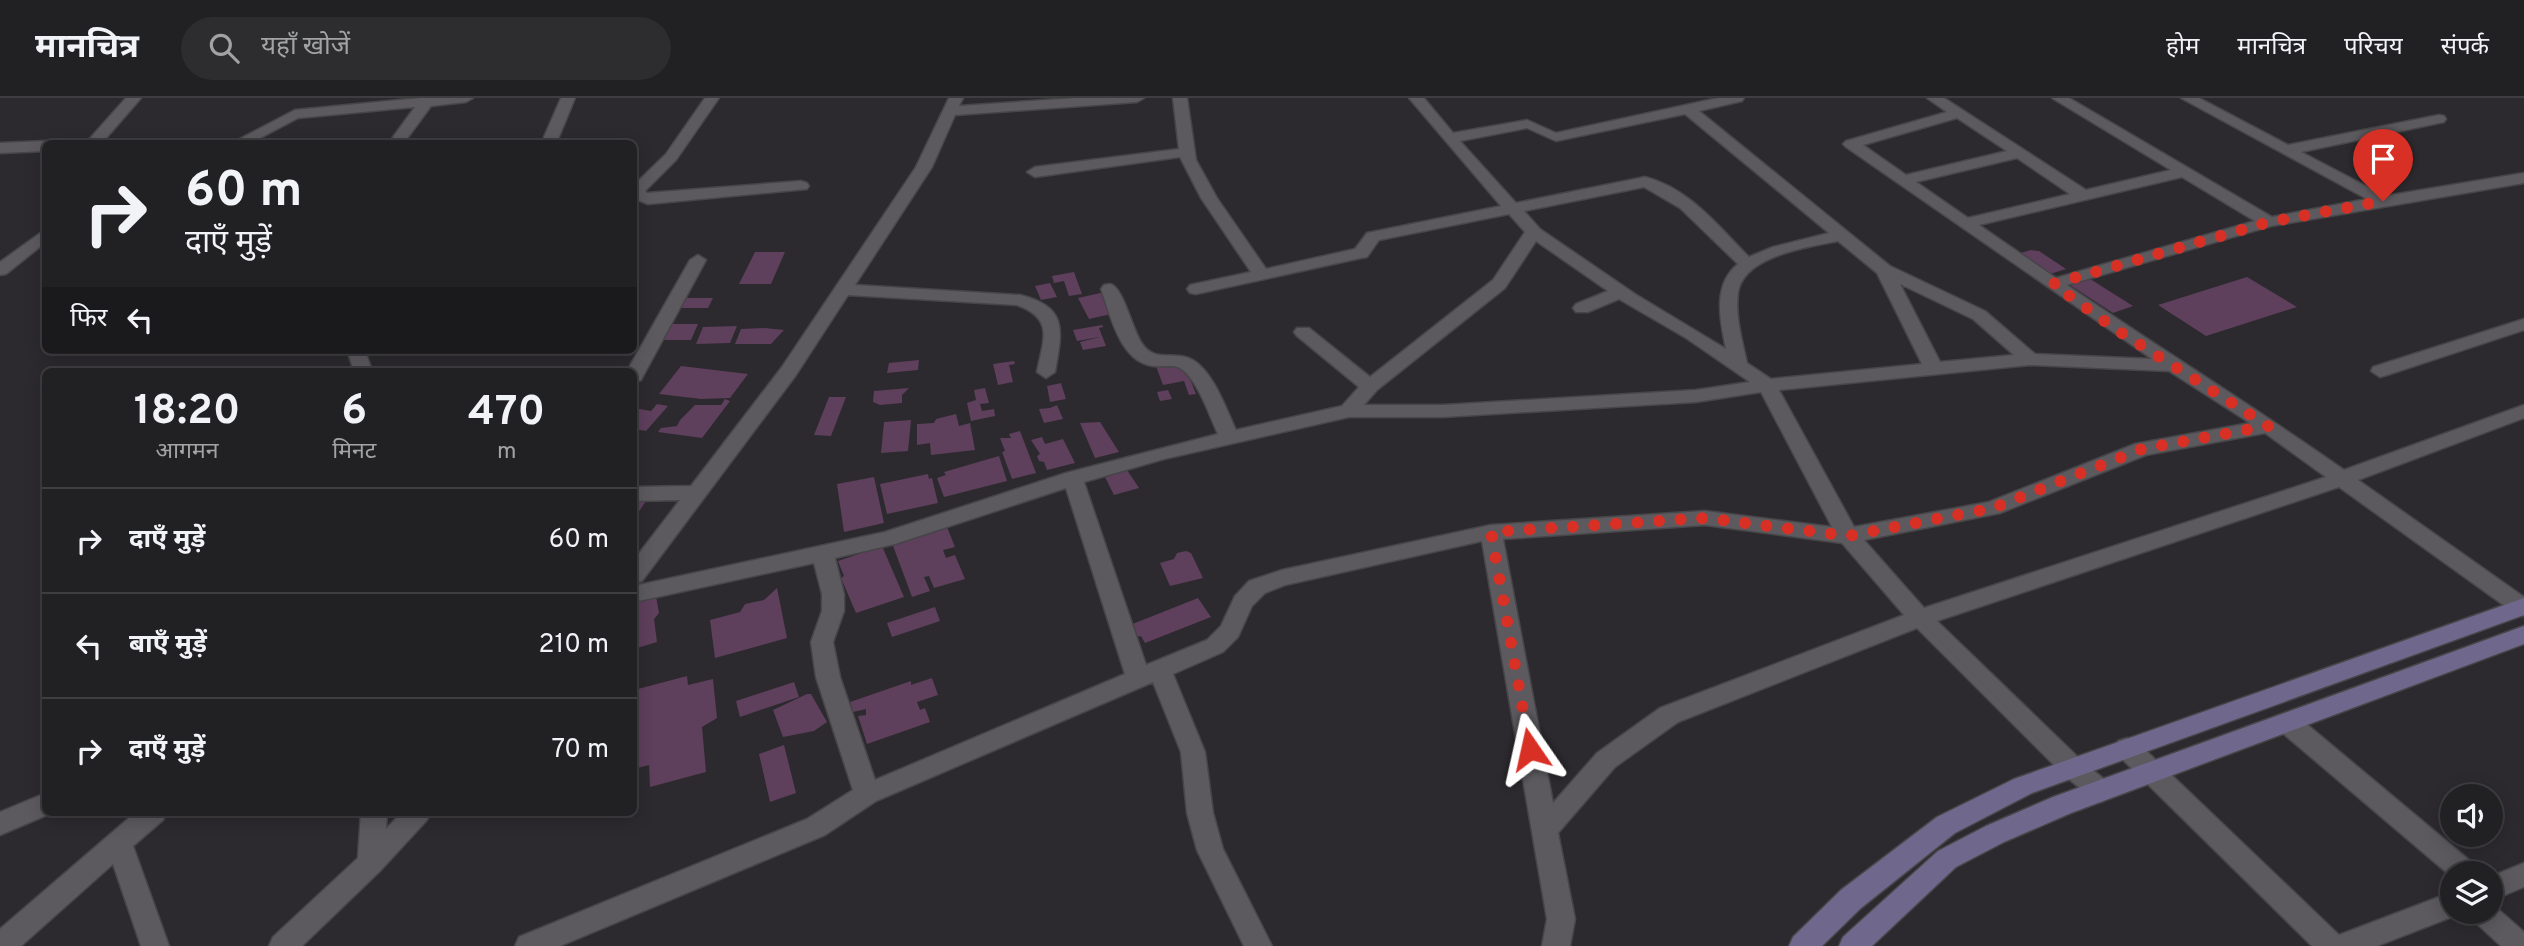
<!DOCTYPE html>
<html lang="hi">
<head>
<meta charset="utf-8">
<style>
	body { margin:0; font-family:Overpass,"Noto Sans Devanagari",sans-serif; background:#2d2d2f; color:#f1f3f6; height:100vh; display:flex; flex-direction:column; font-size:26px; white-space:nowrap }
	* { box-sizing:border-box; margin:0 }
	p { font-size:23px; color:#a2a3a5 }
	.icon { flex:none; width:38px; height:38px; fill:none; stroke:currentColor; stroke-width:2; stroke-linecap:round; stroke-linejoin:round }
	.map { position:relative; flex:1; overflow:hidden }
	.details { position:absolute; left:42px; top:270px; width:595px; height:448px; display:flex; flex-direction:column; background:#212022; border-radius:10px; box-shadow:0 4px 18px #0003,0 0 0 2px #3e3e40 }
	.details>* { flex:none }
	.guide { position:absolute; left:42px; top:42px; width:595px; height:214px; border-radius:10px; box-shadow:0 4px 18px #0003,0 0 0 2px #3e3e40; background:#212022; color:#f1f3f6; overflow:hidden }
	.controls { position:absolute; left:2440px; top:686px; display:grid; gap:14px }
	.controls a { display:grid; place-items:center; width:63px; height:63px; border-radius:50%; background:#212022; box-shadow:0 4px 18px #0003,0 0 0 2px #3e3e40; font-size:35px }
	.pin { position:absolute; display:grid; place-items:center; width:60px; height:60px; color:#fff; margin:-72px -30px; border-radius:50% 50% 50% 0; rotate:-45deg; box-shadow:0 0 7px #0007 }
	.pin .icon { rotate:45deg }
	.me { position:absolute; width:77px; margin:-38px; rotate:349deg; stroke-linejoin:round; filter:drop-shadow(0 0 5px #0008) }
	.turn { display:flex; align-items:center; gap:24px; height:147px; padding:0 28px; font-size:32px }
	.turn .icon { width:91px; height:91px; stroke-width:2.5 }
	.turn b { display:block; font-size:49px; line-height:60px }
	.then { display:flex; align-items:center; height:66px; padding:0 28px; background:#0003; gap:14px; font-size:26px }
	.eta { display:flex; justify-content:space-evenly; align-items:center; height:119px; text-align:center }
	.eta b { font-size:42px; font-weight:700; line-height:49px }
	ul { padding:0; list-style:none }
	li { display:flex; align-items:center; gap:21px; height:105px; padding:0 28px; border-top:2px solid #3e3e40 }
	li div { flex:1 }
	li b { display:block; font-size:26px }
	li em { font-style:normal }
	header { display:flex; align-items:center; gap:42px; box-sizing:border-box; height:98px; padding:0 35px; background:#212022; border-bottom:2px solid #3e3e40 }
	header strong { font-size:33px }
	nav { display:flex; gap:38px; margin-inline-start:auto; font-size:24px }
	.search { width:490px; height:63px; background:#2d2d2f; display:flex; align-items:center; gap:18px; box-sizing:border-box; padding:0 24px; border-radius:38px; color:#a2a3a5; font-size:26px }
	.map>svg:first-child { display:block }
	.building { fill:#5e3f5c }
	.lines { fill:none; stroke-linecap:round; stroke-linejoin:round }
	.street-casing { stroke:#464548; stroke-width:3 }
	.secondary-casing { stroke:#464548; stroke-width:3 }
	.street { fill:#5c5a5e; fill-rule:evenodd }
	.secondary { fill:#70688c; fill-rule:evenodd }
	.route { stroke:#d93025; stroke-width:12; stroke-dasharray:0 21.6 }
</style>
</head>
<body>
<header>
<strong>मानचित्र</strong>
<div class="search"><svg class="icon" aria-label="search" viewBox="0 0 24 24"><circle cx="10" cy="10" r="6"/><path d="M15 15l6 6"/></svg>यहाँ खोजें</div>
<nav><a>होम</a><a>मानचित्र</a><a>परिचय</a><a>संपर्क</a></nav>
</header>
<div class="map">
<svg width="2524" height="848" viewBox="0 0 2524 848">
	<rect width="100%" height="100%" fill="#2c2a2e"/>
	<g class="building">
		<polygon points="2031,152 2039,153 2066,171 2047,177 2017,156"/>
		<polygon points="755,154 785,154 771,186 739,186"/>
		<polygon points="1074,174 1082,196 1069,198 1064,183 1054,185 1052,178"/>
		<polygon points="2087,179 2133,208 2113,215 2067,185"/>
		<polygon points="2247,179 2297,209 2206,238 2158,207"/>
		<polygon points="1050,185 1057,199 1041,202 1035,188"/>
		<polygon points="1105,194 1116,215 1089,221 1078,200"/>
		<polygon points="684,200 713,200 708,210 679,210"/>
		<polygon points="670,226 698,226 691,242 661,242"/>
		<polygon points="1102,227 1103,229 1099,230 1106,248 1083,252 1080,244 1100,239 1077,243 1073,232"/>
		<polygon points="737,228 730,245 696,246 703,229"/>
		<polygon points="765,230 784,232 771,246 735,246 741,231"/>
		<polygon points="919,262 918,272 887,275 889,265"/>
		<polygon points="1014,263 1015,266 1009,267 1013,284 998,287 993,266"/>
		<polygon points="1184,266 1196,296 1189,297 1184,283 1163,287 1156,268"/>
		<polygon points="681,268 748,276 730,300 701,301 659,296"/>
		<polygon points="1061,285 1066,301 1050,304 1047,288"/>
		<polygon points="909,290 902,297 902,305 880,307 873,304 874,293"/>
		<polygon points="985,290 989,305 980,306 982,313 994,311 995,318 971,323 967,305 976,302 974,292"/>
		<polygon points="1168,292 1172,301 1160,303 1157,294"/>
		<polygon points="829,299 846,299 831,338 814,337"/>
		<polygon points="725,301 730,303 702,340 658,334 661,330 677,328 680,322 695,307 721,307"/>
		<polygon points="657,306 668,308 646,333 634,331 634,310 651,313"/>
		<polygon points="1057,307 1063,321 1044,325 1039,311 1050,310"/>
		<polygon points="956,316 959,328 970,325 975,352 931,357 930,345 917,347 917,326 934,325 936,321"/>
		<polygon points="911,322 908,353 881,355 884,324"/>
		<polygon points="1100,324 1119,354 1095,360 1080,325"/>
		<polygon points="1020,333 1036,375 1012,381 1002,354 1005,353 1000,340 1011,340 1009,336"/>
		<polygon points="1042,339 1045,346 1063,341 1075,365 1047,372 1044,364 1039,363 1037,358 1040,356 1031,342"/>
		<polygon points="999,358 1007,383 944,399 937,380 946,377 944,374"/>
		<polygon points="1125,369 1139,390 1114,397 1103,375"/>
		<polygon points="928,376 929,381 932,380 938,405 887,416 880,386"/>
		<polygon points="874,379 884,425 844,434 837,386"/>
		<polygon points="634,398 648,400 636,418 634,418"/>
		<polygon points="947,429 955,449 943,452 946,460 955,457 965,481 934,490 929,478 924,479 930,493 912,499 892,445"/>
		<polygon points="882,448 904,499 856,515 841,480 844,478 838,463"/>
		<polygon points="1186,453 1191,455 1203,480 1170,488 1160,465 1174,461 1177,455"/>
		<polygon points="777,490 787,540 715,560 710,522 740,514 745,506 764,502"/>
		<polygon points="655,493 659,515 654,521 657,544 634,551 634,499"/>
		<polygon points="1198,500 1211,519 1145,545 1141,538 1137,539 1130,527"/>
		<polygon points="935,509 940,523 892,539 887,525"/>
		<polygon points="687,578 688,587 713,581 717,620 702,629 706,674 650,689 649,667 634,671 634,592"/>
		<polygon points="932,580 938,597 917,604 920,612 925,610 930,624 867,646 858,618 866,617 866,611 853,614 850,604 911,583 911,587"/>
		<polygon points="794,584 799,599 740,619 736,603"/>
		<polygon points="807,596 811,596 827,624 814,633 783,639 773,612"/>
		<polygon points="784,647 796,695 770,704 759,656"/>
	</g>
	<g class="lines">
		<defs>
			<g id="street">
				<polygon points="126,0 141,0 101,46 85,46"/>
				<polygon points="420,0 473,0 466,4 431,8 403,46 388,46 415,9 298,20 249,46 230,46 295,12"/>
				<polygon points="561,0 575,0 556,46 541,46"/>
				<polygon points="705,0 719,0 676,62 645,93 647,95 801,83 807,85 809,88 807,91 648,106 635,101 634,87 666,56"/>
				<path d="M 949,0 L 963,0 L 959,8 L 1075,0 L 1144,0 L 1137,4 L 955,17 L 932,69 L 855,187 L 1020,197 C 1069,209 1062,233 1055,274 L 1046,280 L 1037,274 C 1043,242 1055,221 1017,207 L 848,197 L 796,277 L 642,483 L 634,485 L 634,462 L 680,402 L 634,403 L 634,389 L 691,388 L 782,269 L 916,69 Z"/>
				<path d="M 1173,0 L 1187,0 L 1196,62 L 1217,100 L 1266,171 L 1355,151 L 1367,135 L 1501,108 L 1409,0 L 1424,0 L 1453,35 L 1527,22 L 1556,35 L 1718,0 L 1744,0 L 1742,3 L 1699,13 L 1890,168 L 1985,213 L 2035,256 L 2152,261 L 1846,49 L 1843,46 L 1846,43 L 1947,14 L 1927,0 L 1944,0 L 2086,92 L 2171,72 L 2052,0 L 2069,0 L 2272,119 L 2367,101 L 2181,0 L 2199,0 L 2288,47 L 2439,17 L 2444,18 L 2446,21 L 2444,24 L 2439,25 L 2301,54 L 2385,98 L 2524,75 L 2524,85 L 2271,128 L 2067,187 C 2159,250 2253,308 2344,372 L 2524,307 L 2524,320 L 2358,382 L 2524,499 L 2524,518 L 2516,516 L 2339,389 L 1937,523 L 2082,663 L 2110,686 L 2114,693 L 2110,700 L 2101,704 L 2092,700 L 2064,677 L 1917,530 L 1678,624 L 1615,669 L 1558,735 L 1575,821 L 1570,848 L 1542,848 L 1547,821 L 1482,443 L 1285,487 L 1265,495 L 1252,508 L 1238,539 L 1223,554 L 1173,576 L 1205,654 L 1213,715 L 1223,751 L 1272,848 L 1244,848 L 1197,752 L 1187,715 L 1181,654 L 1153,584 L 876,703 L 825,737 L 560,848 L 515,848 L 519,839 L 807,721 L 853,692 L 816,579 L 811,544 L 822,513 L 822,496 L 814,465 L 634,504 L 634,488 L 885,434 L 1066,375 L 1218,336 C 1210,319 1197,280 1180,270 C 1172,266 1158,270 1148,267 C 1119,259 1110,216 1101,191 L 1104,187 L 1110,186 C 1124,189 1132,233 1143,247 C 1156,265 1176,252 1193,262 C 1214,275 1226,311 1236,332 L 1342,308 L 1359,289 L 1297,238 L 1294,234 L 1297,230 L 1309,230 L 1370,279 L 1493,182 L 1525,134 L 1509,116 L 1379,142 L 1367,159 L 1361,160 L 1196,196 L 1190,195 L 1187,191 L 1190,187 L 1251,174 L 1201,100 L 1180,59 L 1035,79 L 1027,74 L 1035,69 L 1179,51 ZM 1685,16 L 1829,135 L 1773,149 L 1749,159 C 1718,128 1689,90 1645,79 L 1516,105 L 1460,43 L 1527,30 L 1556,43 ZM 1957,20 L 2007,53 L 1906,77 L 1863,47 ZM 2017,60 L 2070,96 L 1968,120 L 1916,84 ZM 2182,79 L 2255,123 L 2056,180 L 1979,127 ZM 1644,89 L 1680,110 L 1738,166 C 1712,187 1720,222 1726,251 L 1635,196 L 1540,131 L 1524,113 ZM 1536,143 L 1608,193 L 1576,206 L 1573,210 L 1576,214 L 1588,214 L 1619,201 L 1686,240 L 1750,284 L 1696,292 L 1443,307 L 1364,307 L 1377,292 L 1505,190 ZM 1838,143 L 1877,175 L 1922,266 L 1771,281 L 1747,265 C 1742,242 1735,218 1738,195 C 1743,158 1808,149 1838,143 ZM 1900,186 L 1973,221 L 2014,257 L 1940,264 ZM 2030,267 L 2169,273 L 2250,325 L 2135,346 L 1989,404 L 1854,429 L 1779,292 ZM 1761,294 L 1832,429 L 1705,413 L 1491,427 L 1282,472 L 1249,483 L 1235,498 L 1221,528 L 1207,542 L 1146,567 L 1084,384 L 1164,361 L 1349,319 L 1443,319 L 1696,304 ZM 2265,335 L 2326,379 L 1924,510 L 1864,442 L 2000,415 L 2146,357 ZM 1066,390 L 1125,576 L 875,682 L 840,579 L 833,544 L 844,513 L 844,496 L 835,460 L 895,446 ZM 1705,427 L 1842,445 L 1904,517 L 1660,610 L 1597,655 L 1553,705 L 1503,441 Z"/>
				<polygon points="46,43 52,46 46,46 46,53 0,55 0,45"/>
				<polygon points="46,131 46,144 6,176 0,177 0,164"/>
				<polygon points="698,157 706,162 643,278 641,282 634,284 634,273 627,273 690,162"/>
				<polygon points="2524,221 2524,232 2387,277 2380,279 2371,273 2373,269"/>
				<polygon points="347,252 365,252 372,273 354,273"/>
				<polygon points="2288,615 2297,618 2475,767 2479,775 2452,775 2452,779 2279,632 2276,625 2279,618"/>
				<polygon points="2127,640 2136,643 2339,837 2452,794 2452,814 2462,815 2377,848 2312,848 2118,657 2115,650 2118,643"/>
				<polygon points="46,695 46,714 54,714 0,737 0,714"/>
				<polygon points="136,714 167,714 163,722 133,748 169,848 141,848 113,766 21,848 0,848 0,831"/>
				<polygon points="361,714 387,714 386,731 402,714 431,714 427,722 380,773 302,848 269,848 273,839 358,760"/>
				<polygon points="2524,765 2524,789 2490,803 2490,779"/>
				<polygon points="2490,804 2524,834 2524,848 2501,848 2474,823 2471,814 2490,814"/>
			</g>
			<g id="secondary">
				<polygon points="2524,500 2524,517 2032,695 1955,735 1861,810 1822,848 1789,848 1793,839 1841,792 1937,719 2014,681"/>
				<polygon points="2524,528 2524,546 2071,715 2004,744 1956,769 1872,848 1839,848 1843,839 1938,753 1986,728 2053,699"/>
			</g>
		</defs>
		<use href="#street" class="street-casing"/>
		<use href="#secondary" class="secondary-casing"/>
		<use href="#street" class="street"/>
		<use href="#secondary" class="secondary"/>
	</g>
	<g class="lines">
		<polyline class="route" points="1530,651 1491,434 1705,420 1848,438 1993,410 2142,351 2268,328 2117,232 2053,186 2269,124 2383,103"/>
	</g>
</svg>
<div class="controls">
<a><svg class="icon" aria-label="sound" viewBox="0 0 24 24"><path d="M4 9h4l5-4v14l-5-4H4zM17 9q2 3 0 6"/></svg></a>
<a><svg class="icon" aria-label="layers" viewBox="0 0 24 24"><path d="M12 4l9 5-9 5-9-5zM3 14l9 5 9-5"/></svg></a>
</div>
<div class="pin" style="left:2383px;top:103px;background:#d93025"><svg class="icon" aria-label="arrive" viewBox="0 0 24 24"><path d="M6 21V4h12l-3 4 3 4H6"/></svg></div>
<svg class="me" style="left:1530px;top:651px" viewBox="-20 -20 40 40"><path d="M0-17L14 15 0 8-14 15z" fill="#d93025" stroke="#fff" stroke-width="4"/></svg>
<div class="guide">
<div class="turn"><svg class="icon" aria-label="right" viewBox="0 0 24 24"><path d="M7 20v-9h11M14 6l5 5-5 5"/></svg><div><b>60 m</b>दाएँ मुड़ें</div></div>
<div class="then">फिर<svg class="icon" aria-label="left" viewBox="0 0 24 24"><path d="M17 20v-9H6M10 6l-5 5 5 5"/></svg></div>
</div>
<section class="details">
<div class="eta">
<div><b>18:20</b><p>आगमन</p></div>
<div><b>6</b><p>मिनट</p></div>
<div><b>470</b><p>m</p></div>
</div>
<ul>
<li><svg class="icon" aria-label="right" viewBox="0 0 24 24"><path d="M7 20v-9h11M14 6l5 5-5 5"/></svg><div><b>दाएँ मुड़ें</b></div><em>60 m</em></li>
<li><svg class="icon" aria-label="left" viewBox="0 0 24 24"><path d="M17 20v-9H6M10 6l-5 5 5 5"/></svg><div><b>बाएँ मुड़ें</b></div><em>210 m</em></li>
<li><svg class="icon" aria-label="right" viewBox="0 0 24 24"><path d="M7 20v-9h11M14 6l5 5-5 5"/></svg><div><b>दाएँ मुड़ें</b></div><em>70 m</em></li>
</ul>
</section>
</div>
</body>
</html>
